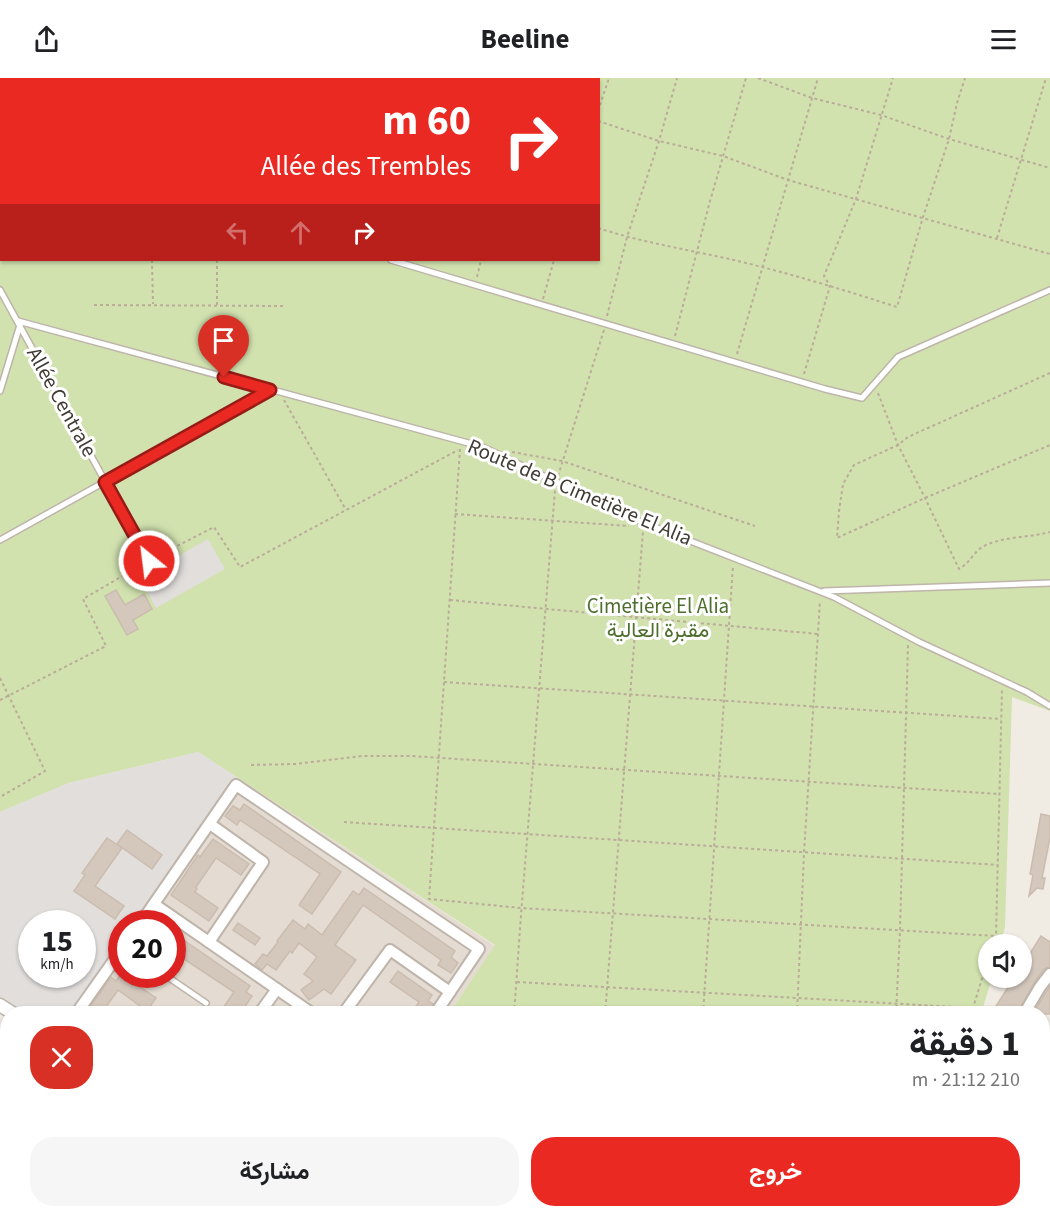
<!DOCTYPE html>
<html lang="ar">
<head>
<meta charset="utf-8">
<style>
	body { margin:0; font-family:"Source Sans 3",Vazirmatn,sans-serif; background:#f6f6f6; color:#202124; direction:rtl; height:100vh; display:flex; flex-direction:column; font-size:22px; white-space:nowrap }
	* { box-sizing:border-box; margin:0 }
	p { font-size:20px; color:#757577 }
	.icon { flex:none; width:33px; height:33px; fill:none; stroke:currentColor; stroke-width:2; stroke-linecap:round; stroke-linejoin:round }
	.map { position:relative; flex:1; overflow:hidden; direction:ltr }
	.drawer { position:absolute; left:0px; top:928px; width:1050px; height:212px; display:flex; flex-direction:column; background:#fff; border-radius:24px 24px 0 0; box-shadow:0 2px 4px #0004; direction:rtl }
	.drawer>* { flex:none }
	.top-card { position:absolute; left:0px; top:0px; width:600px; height:183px; box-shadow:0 2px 4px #0004; direction:rtl; background:#e92922; color:#fff; overflow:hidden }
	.fabs { position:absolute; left:978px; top:856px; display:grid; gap:12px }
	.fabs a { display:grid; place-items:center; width:54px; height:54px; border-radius:50%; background:#fff; box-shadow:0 2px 4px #0004; font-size:30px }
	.speed { position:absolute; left:18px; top:832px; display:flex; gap:12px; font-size:30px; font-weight:700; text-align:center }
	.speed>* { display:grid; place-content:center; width:78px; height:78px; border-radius:50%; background:#fff; box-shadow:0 2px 4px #0004; line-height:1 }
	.speed small { font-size:15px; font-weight:400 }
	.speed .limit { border:9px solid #d22; background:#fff; color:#111 }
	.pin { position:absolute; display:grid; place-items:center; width:51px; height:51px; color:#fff; margin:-62px -26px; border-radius:50% 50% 50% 0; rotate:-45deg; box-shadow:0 0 6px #0007 }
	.pin .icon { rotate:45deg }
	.me { position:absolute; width:66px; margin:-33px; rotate:331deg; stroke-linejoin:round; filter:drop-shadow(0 0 4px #0008) }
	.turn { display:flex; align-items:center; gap:21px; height:126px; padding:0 30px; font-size:27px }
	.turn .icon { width:78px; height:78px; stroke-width:2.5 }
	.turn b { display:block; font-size:42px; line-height:51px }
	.lanes { display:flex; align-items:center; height:57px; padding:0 30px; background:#0003; justify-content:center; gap:30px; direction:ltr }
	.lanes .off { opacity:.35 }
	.round { display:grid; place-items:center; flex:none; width:63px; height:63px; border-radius:24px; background:#f6f6f6 }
	.head { display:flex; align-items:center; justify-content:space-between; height:102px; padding:0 30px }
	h1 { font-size:36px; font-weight:700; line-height:45px }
	.action { display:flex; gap:12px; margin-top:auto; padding:12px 30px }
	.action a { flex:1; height:69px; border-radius:24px; background:#e92922; color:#fff; font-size:24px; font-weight:700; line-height:69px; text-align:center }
	.action a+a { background:#f6f6f6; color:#202124 }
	header { display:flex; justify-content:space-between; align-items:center; height:78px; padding:0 30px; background:#fff; font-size:27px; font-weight:700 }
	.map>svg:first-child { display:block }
	.residential { fill:#e4dcd2 }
	.green { fill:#d1e2af }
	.parking { fill:#e1dedc; fill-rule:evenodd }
	.building { fill:#d4c8bd; stroke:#cbbcae; stroke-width:1.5 }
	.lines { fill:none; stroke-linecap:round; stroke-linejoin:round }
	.service-casing { stroke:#beb4aa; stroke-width:8 }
	.minor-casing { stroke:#beb4aa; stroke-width:14 }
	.tertiary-casing { stroke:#beb4aa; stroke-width:15 }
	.path { stroke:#bbab99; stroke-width:2; stroke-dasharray:3 3; stroke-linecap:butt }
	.service { stroke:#fff; stroke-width:5 }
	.minor { stroke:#fff; stroke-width:10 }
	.tertiary { stroke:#fff; stroke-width:12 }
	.route-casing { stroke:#971b16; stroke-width:15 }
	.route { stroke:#e92922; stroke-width:10 }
	.labels { text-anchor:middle; stroke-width:6; stroke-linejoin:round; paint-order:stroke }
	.street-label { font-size:21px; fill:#413b34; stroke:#fff }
	.park-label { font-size:21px; fill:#4d6e2d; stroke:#fff }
</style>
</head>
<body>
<header><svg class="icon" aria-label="menu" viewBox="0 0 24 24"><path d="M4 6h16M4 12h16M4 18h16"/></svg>Beeline<svg class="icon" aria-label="share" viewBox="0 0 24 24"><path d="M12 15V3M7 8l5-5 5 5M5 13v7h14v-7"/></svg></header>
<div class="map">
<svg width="1050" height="1139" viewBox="0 0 1050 1139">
	<rect width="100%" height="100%" fill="#f0ebe3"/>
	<g class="residential">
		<polygon points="193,0 532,0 531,2 195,2"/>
		<polygon points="235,698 495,868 449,936 68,936 121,861 122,897 172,897 172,846 132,846"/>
	</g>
	<g class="green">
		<polygon points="0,0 188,0 189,1 2,2 2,182 598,182 598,2 536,1 537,0 1050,0 1050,633 1012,619 1005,849 1000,867 988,867 988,900 992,900 981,936 449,936 495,867 198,674 69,705 0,734"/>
		<polygon points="1000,1132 1009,1139 836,1139 829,1133"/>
		<polygon points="323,1133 568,1133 563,1139 333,1139"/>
		<polygon points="591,1133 820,1133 814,1139 600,1139"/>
	</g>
	<g class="parking">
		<polygon points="208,461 225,491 156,530 139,500"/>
		<path d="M 198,674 L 235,698 L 132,846 L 122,846 L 121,861 L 68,936 L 24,936 L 0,920 L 0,734 L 69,705 ZM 32,846 L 82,846 L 82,897 L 32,897 Z"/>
	</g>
	<g class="building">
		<polygon points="116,512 125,527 144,516 152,531 133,542 138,551 127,557 105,518"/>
		<polygon points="244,726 341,794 312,836 299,827 320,796 240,742 237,747 225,738 233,728 240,732"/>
		<polygon points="1041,736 1050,738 1050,760 1042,800 1045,800 1043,811 1037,810 1029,818 1033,797 1030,796"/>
		<polygon points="127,752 162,777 152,791 117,766"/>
		<polygon points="107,760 122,770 95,808 124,828 115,841 74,813 85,797 82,795"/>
		<polygon points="213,761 249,786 241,797 216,780 196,809 197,811 195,814 218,830 209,843 171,817 198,777 200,779"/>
		<polygon points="364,810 455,873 451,879 458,885 451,895 438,887 441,882 363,827 335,867 356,882 331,916 324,911 309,922 301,912 313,903 304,896 317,879 299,865 292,875 290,873 276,892 267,886 262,892 255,886 263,876 267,878 278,864 277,863 293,842 305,851 308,846 322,857 353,813 359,817"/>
		<polygon points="238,845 260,860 255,867 233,852"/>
		<polygon points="172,854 250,908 246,914 252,918 240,936 219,936 234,914 172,873"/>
		<polygon points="1041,858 1050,864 1050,889 1044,891 1034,905 1017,936 991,936 1014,900 1022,900 1022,888"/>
		<polygon points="398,893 432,917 428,923 433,926 428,936 411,936 419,924 390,904"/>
		<polygon points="121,896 156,920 147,933 118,912 101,936 85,936 111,899 116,903"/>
		<polygon points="1050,908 1050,936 1035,936 1033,935"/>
	</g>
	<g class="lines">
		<defs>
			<g id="service">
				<polyline points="113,0 114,2"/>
				<polyline points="391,182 825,311 862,320 898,279 1050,212"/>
				<polyline points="0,212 156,496"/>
				<polyline points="18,243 483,369 634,441 834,519 919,564 1027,614 1050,628"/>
				<polyline points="0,313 20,247"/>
				<polyline points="0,462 270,312"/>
				<polyline points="824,513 1050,505"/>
				<polyline points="165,897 206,925"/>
			</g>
			<g id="minor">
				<polyline points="255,0 256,2"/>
				<polyline points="419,0 420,2"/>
				<polyline points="343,2 345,0"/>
				<polyline points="463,2 465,0"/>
				<polyline points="154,826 313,936"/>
				<polyline points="140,846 236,707 479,871 435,936"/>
				<polyline points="209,864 263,784 210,746"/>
				<polyline points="76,936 122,871"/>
				<polyline points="259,936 277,911"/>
				<polyline points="343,936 390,872 450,914"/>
				<polyline points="1024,936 1040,909 1050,896"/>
				<polyline points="1042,978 1050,983"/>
				<polyline points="1042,1044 1050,1049"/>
				<polyline points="1042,1111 1050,1117"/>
				<polyline points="812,1139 818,1132"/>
				<polyline points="1043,1139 1050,1120"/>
			</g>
			<g id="tertiary">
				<polyline points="0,927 14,936"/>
				<polyline points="312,1132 322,1139"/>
			</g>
		</defs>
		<use href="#service" class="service-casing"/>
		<use href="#minor" class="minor-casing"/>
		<use href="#tertiary" class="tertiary-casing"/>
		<g class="path">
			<polyline points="3,0 3,2"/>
			<polyline points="758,0 812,20 881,37 949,61 1050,90"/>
			<polyline points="0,7 2,10"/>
			<polyline points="0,22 2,21"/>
			<polyline points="598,33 609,0"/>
			<polyline points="598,43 659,63 723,78 788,102 1050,176"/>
			<path d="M 598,150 C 644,165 691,172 738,183 C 792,196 844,212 897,229 L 923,139 L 949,61 L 957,25 L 965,0"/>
			<polyline points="997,160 1046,0"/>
			<polyline points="152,182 153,226"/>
			<polyline points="477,199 481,182"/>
			<polyline points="543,221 554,182"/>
			<polyline points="94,227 284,228"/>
			<polyline points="217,227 217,182"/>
			<polyline points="607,238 627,159 659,63 677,0"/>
			<polyline points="675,258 710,123 746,0"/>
			<polyline points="737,276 818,0"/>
			<polyline points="1050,295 908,359 898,367 854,387 843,406 839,433 837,460 925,420 1050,367"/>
			<polyline points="804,296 830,208 824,198 856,121 893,0"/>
			<path d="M 878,315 L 898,367 L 925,420 L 959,491 C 970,485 974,473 984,468 C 1004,458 1028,460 1050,454"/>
			<polyline points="284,322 346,432"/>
			<polyline points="460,371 429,821 521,830 996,858"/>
			<polyline points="512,374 562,383 755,448"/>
			<polyline points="558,398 604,252"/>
			<polyline points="455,436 629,448"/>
			<polyline points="156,479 214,449 240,489 458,372"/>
			<polyline points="450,522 818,556"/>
			<polyline points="0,600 45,693 0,719"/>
			<polyline points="444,604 1001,641"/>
			<polyline points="0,622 106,568 83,521 143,486"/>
			<polyline points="251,687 295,686 362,678 411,678 999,716"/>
			<polyline points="344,744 998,787"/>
			<polyline points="993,867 996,858 1002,611"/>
			<polyline points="517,904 973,930"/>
			<polyline points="514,936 521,837 555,412"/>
			<polyline points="605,936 643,453"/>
			<polyline points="703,936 733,487"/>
			<polyline points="797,936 804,775 820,523"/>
			<polyline points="896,936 900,852 908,567"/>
			<polyline points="969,936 973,930 988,881"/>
			<polyline points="774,1132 788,1133"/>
			<polyline points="441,1139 456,1132"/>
		</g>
		<use href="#service" class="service"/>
		<use href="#minor" class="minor"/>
		<use href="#tertiary" class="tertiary"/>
	</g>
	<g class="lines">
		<defs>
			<polyline id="route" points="149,483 105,404 270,312 224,299"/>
		</defs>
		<use href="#route" class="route-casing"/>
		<use href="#route" class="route"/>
	</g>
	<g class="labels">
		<g class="street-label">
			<text transform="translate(62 324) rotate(61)" y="7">Allée Centrale</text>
			<text transform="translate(580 414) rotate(23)" y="7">Route de B Cimetière El Alia</text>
		</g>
		<g class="park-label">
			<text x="658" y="535">Cimetière El Alia<tspan x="658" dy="24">مقبرة العالية</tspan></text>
		</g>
	</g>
</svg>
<div class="fabs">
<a><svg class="icon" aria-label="sound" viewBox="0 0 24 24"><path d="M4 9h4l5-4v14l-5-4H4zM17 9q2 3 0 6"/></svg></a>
</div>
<div class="speed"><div>15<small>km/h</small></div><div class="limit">20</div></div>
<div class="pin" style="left:224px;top:299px;background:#d93025"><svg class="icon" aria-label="arrive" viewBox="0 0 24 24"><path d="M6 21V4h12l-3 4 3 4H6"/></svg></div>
<svg class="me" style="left:149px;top:483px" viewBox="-20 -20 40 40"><circle r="17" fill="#e92922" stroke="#fff" stroke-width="3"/><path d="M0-11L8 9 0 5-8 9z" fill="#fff"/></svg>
<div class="top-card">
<div class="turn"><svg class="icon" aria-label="right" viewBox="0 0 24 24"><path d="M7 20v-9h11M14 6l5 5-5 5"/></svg><div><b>60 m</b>Allée des Trembles</div></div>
<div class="lanes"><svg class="icon off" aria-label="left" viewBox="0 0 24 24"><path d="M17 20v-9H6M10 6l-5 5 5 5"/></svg><svg class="icon off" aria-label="ahead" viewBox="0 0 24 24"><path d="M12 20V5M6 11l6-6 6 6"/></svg><svg class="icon" aria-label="right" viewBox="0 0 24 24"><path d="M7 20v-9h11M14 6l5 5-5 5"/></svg></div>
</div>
<section class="drawer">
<div class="head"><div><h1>1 دقيقة</h1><p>210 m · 21:12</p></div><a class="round" style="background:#d93025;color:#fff"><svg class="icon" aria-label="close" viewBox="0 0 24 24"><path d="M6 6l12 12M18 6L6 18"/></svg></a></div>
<div class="action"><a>خروج</a><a>مشاركة</a></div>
</section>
</div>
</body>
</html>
